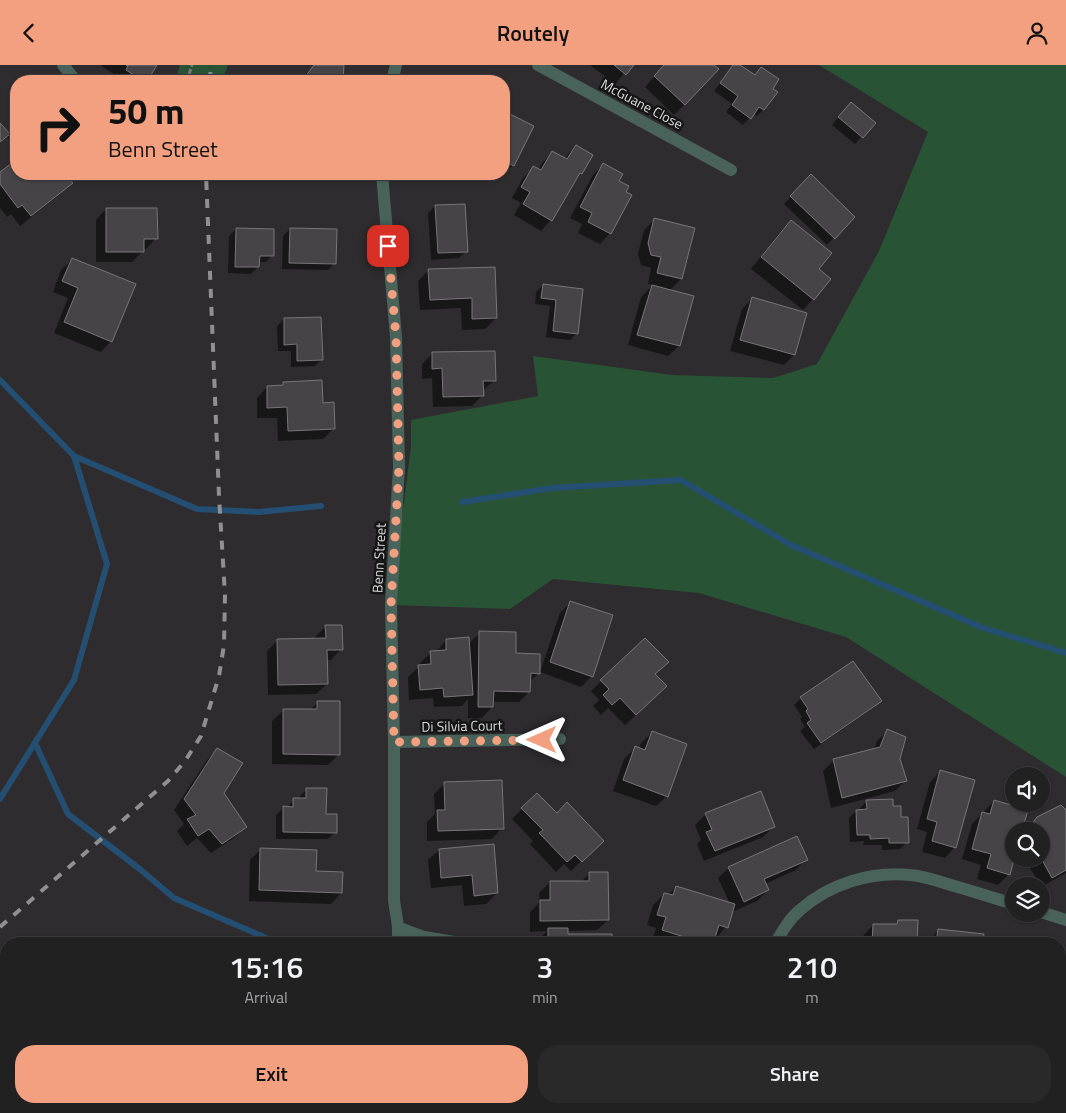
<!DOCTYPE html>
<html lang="en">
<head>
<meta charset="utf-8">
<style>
	body { margin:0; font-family:"Titillium Web",sans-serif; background:#2a292a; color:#f1f3f6; height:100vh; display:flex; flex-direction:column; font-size:19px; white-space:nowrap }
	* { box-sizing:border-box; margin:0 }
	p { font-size:16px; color:#a2a3a5 }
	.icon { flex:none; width:28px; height:28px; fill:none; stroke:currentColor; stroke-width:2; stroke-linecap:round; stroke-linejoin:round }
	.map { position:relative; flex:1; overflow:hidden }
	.side { position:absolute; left:0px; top:872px; width:1066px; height:176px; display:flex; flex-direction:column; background:#222122; border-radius:20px 20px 0 0; box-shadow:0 1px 4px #0004,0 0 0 1px #3f3e40 }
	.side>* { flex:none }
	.guide { position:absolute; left:10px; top:10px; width:500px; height:105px; border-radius:20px; box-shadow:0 1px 4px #0004,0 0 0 1px #3f3e40; background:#f2a080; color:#111; overflow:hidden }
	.buttons { position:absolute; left:1005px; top:702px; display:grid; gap:10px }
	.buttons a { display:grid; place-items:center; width:45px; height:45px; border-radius:50%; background:#222122; box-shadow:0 1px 4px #0004,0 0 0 1px #3f3e40; font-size:25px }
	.pin { position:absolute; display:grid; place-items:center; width:42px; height:42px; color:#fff; margin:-21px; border-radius:10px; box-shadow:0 2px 8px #0006 }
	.me { position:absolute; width:55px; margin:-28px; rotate:270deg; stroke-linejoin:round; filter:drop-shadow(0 0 4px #0008) }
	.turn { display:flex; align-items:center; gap:18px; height:105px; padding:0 15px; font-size:22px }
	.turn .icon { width:65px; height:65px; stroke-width:2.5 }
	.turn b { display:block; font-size:35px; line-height:42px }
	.eta { display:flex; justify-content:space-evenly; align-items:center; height:85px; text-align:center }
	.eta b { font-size:30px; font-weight:600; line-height:35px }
	.button { display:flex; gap:10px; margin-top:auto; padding:10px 15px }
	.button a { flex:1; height:58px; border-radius:20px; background:#f2a080; color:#111; font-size:20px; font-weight:600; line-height:58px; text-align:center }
	.button a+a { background:#2a292a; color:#f1f3f6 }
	header { display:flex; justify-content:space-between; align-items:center; height:65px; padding:0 15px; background:#f2a080; color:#111; font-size:22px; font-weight:600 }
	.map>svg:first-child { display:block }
	.green { fill:#295335 }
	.shadow { fill:#0007 }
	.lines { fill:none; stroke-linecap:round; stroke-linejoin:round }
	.stream { stroke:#244f72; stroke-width:6 }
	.building { fill:#464447; stroke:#787678 }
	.path { stroke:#7a787a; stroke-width:3; stroke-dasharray:5 2.5; stroke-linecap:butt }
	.minor { stroke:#49635a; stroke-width:12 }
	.rail { stroke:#918f91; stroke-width:4; stroke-dasharray:9 9; stroke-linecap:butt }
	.route { stroke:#f2a080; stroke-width:9; stroke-dasharray:0 16.2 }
	.labels { text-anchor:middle; stroke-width:5; stroke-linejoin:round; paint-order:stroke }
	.street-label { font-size:14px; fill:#dbdadb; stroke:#151516 }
</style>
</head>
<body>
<header><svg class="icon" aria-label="back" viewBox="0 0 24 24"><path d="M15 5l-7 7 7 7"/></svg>Routely<svg class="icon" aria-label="person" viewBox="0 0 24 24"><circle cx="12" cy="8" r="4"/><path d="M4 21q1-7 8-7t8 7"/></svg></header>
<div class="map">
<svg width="1066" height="1048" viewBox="0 0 1066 1048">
	<rect width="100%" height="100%" fill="#2e2c2e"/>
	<g class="green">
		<polygon points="180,0 228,0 222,16 175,16"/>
		<polygon points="819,0 1066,0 1066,712 846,572 699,528 553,514 510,544 391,540 411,381 411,355 538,331 533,291 672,310 773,313 817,299 879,186 928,67"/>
	</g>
	<g class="shadow">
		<polygon points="102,0 156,0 145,16 116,16 119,12 101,1"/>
		<polygon points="314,0 343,0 341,16 300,16"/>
		<polygon points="590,0 632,0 615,19"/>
		<polygon points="665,0 712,0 685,39 674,50 645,22"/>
		<polygon points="734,0 738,0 754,11 761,3 771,24 763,45 757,51 753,49 743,60 726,47 732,39 714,26"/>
		<polygon points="844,45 874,58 855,79 832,60"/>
		<polygon points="504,48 532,62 513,100 502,111 498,109 504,109"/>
		<polygon points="16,59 16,82 6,71 0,77 0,60 7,68"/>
		<polygon points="576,81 581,108 576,114 551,155 541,166 514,150 521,138 512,133 523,113 534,103 538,105 542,98 553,87 564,94"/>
		<polygon points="16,96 16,109 63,109 71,118 60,129 20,161 11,149 7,152 0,143 0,109"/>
		<polygon points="603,100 617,117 610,168 600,179 578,168 582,159 570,153 593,110"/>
		<polygon points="432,109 446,109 443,112"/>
		<polygon points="811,111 853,152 827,180 784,139"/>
		<polygon points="435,141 466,186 459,193 431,195 428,148"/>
		<polygon points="106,144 156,173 146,184 143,184 143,186 132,197 96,197 96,155"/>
		<polygon points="654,155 681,214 669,226 692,232 679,281 668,291 628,280 641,232 653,220 648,219 651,203 641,200 638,189 644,165"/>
		<polygon points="791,156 817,204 813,234 803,245 751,204 780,167"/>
		<polygon points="236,164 272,190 266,197 258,197 258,202 251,209 228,208 229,171"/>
		<polygon points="290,164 335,198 328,205 282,204 283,171"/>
		<polygon points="72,195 111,276 101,287 54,268 68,233 53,227 61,205"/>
		<polygon points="494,203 496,253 485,264 462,265 461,243 420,245 418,216 429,205"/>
		<polygon points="543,220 582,225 577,268 570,275 546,272 550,241 535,239 536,227"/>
		<polygon points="752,234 794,290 784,300 730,286 742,244"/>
		<polygon points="284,254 322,294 315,301 291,302 291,286 278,286 277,261"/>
		<polygon points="432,289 495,315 482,326 482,331 472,341 433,342 432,313 422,314 422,299"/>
		<polygon points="283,318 322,339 334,363 323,374 278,376 277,353 257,353 257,333 267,322 280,321"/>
		<polygon points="571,537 592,611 581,622 540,607 560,548"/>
		<polygon points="326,561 341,584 331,595 326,595 327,619 316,629 268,630 267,586 278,575 315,575 315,572"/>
		<polygon points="480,568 539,608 529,617 529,627 519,637 492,637 492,642 482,653 468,653 468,634 462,641 434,642 433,633 409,635 408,612 420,601 420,598 431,587 436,587 446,575 468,579"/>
		<polygon points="654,609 655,632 625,660 608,643 601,650 593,641 599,635 591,626 601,616"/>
		<polygon points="801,633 880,636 873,643 814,684 800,666 805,662 800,654 802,652 794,640"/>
		<polygon points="318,637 339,689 328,700 272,699 272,656 283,646 309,646"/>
		<polygon points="888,666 899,694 905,716 895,726 831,743 823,706 834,695 874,685 877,676"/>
		<polygon points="652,668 667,731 656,741 613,726 624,694 635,683 639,684 641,678"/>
		<polygon points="217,685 223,728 245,762 234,773 211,788 197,773 187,781 177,766 184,759 174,745 207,695"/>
		<polygon points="940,707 955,782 945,793 922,787 927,767 917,764 930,717"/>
		<polygon points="445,718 502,763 492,774 427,776 427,757 435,749 434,729"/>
		<polygon points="307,724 335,767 328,774 276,774 276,750 283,743 287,743 294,734 300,734 300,731"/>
		<polygon points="760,727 774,761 763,772 704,796 697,779 701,775 695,760 706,749"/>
		<polygon points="867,736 892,743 900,754 907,777 900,784 882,785 882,780 863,780 864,776 850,777 849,753 856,746 860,746 860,743"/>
		<polygon points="994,736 1027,746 1021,766 1014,766 1009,809 998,820 977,814 981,800 962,794 972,759"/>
		<polygon points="522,744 557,749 602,776 571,806 564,799 556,807 530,779 533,776 512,754"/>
		<polygon points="1066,747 1066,808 1041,822 1025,794 1041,794 1041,766 1025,766 1038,753"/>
		<polygon points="261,784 341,828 331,839 249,836 250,795"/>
		<polygon points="439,785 497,828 486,839 464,841 462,820 431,823 428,795"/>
		<polygon points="806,794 796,805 765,819 768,825 757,836 734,846 732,843 726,862 716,873 714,872 712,879 661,879 652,875 656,863 647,860 653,840 664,829 668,830 676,822 730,839 718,813 729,803"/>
		<polygon points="589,809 608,855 597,865 566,866 566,870 610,879 538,879 538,875 547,866 530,867 530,847 540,837 539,828 550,817 581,817"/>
		<polygon points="898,856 916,879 862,879 863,871 873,860 893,861"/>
		<polygon points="938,866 982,879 927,879 928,876"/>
		<polygon points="6,908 6,954 0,953 0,915 4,915"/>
		<polygon points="1066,952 1066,1008 1064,1004 1060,1006 1060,955"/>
		<polygon points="1060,1017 1066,1025 1066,1048 996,1048 998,1046 995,1042 1060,1042"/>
		<polygon points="45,1042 99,1042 98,1048 42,1048"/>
		<polygon points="257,1042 291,1042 287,1048 256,1047"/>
		<polygon points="303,1042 365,1042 361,1048 306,1048 309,1044"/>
		<polygon points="442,1042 483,1042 481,1048 440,1048"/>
		<polygon points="608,1042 669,1042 668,1048 607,1048"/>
		<polygon points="760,1042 819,1042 817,1048 754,1048"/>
		<polygon points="922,1042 975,1042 974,1048 944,1048 937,1046 935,1048 926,1048 921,1047"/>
	</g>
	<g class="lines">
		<g class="stream">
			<polyline points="0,315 74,391 197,444 259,447 321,441"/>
			<polyline points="462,437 552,423 681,415 791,480 983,563 1066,588"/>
			<polyline points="35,678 68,749 141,805 174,833 280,879"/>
			<polyline points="0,734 74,615 107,499 74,391"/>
		</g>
	</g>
	<g class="building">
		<polygon points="126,0 157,0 149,13 143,10 140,14 126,5 128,1"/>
		<polygon points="314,0 344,0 343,16 302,16"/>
		<polygon points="614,0 634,0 626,10"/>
		<polygon points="664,0 714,0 719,4 685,40 654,11"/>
		<polygon points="733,0 740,0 755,10 761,2 779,14 773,24 778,27 764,45 759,42 751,54 732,40 738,31 720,18"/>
		<polygon points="851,37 876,58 863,73 838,52"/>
		<polygon points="504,46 534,61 514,101 504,96"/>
		<polygon points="0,58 10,69 0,77"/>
		<polygon points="16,58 16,67 11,62"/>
		<polygon points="576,80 593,90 582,109 580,108 552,156 523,139 530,127 521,122 533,101 541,105 552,86 567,94"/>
		<polygon points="16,95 16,109 65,109 73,118 31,151 22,140 18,143 0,119 0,107"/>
		<polygon points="603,98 623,109 619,116 629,121 626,127 632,130 611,169 588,157 592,148 580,142"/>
		<polygon points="811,109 855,152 835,174 790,131"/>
		<polygon points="465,139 468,187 438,188 435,140"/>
		<polygon points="106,143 157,143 158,174 144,174 144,187 106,187"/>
		<polygon points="654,153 695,163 682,214 657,208 661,192 651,190 648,178"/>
		<polygon points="791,155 832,188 819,204 831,214 814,235 761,192"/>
		<polygon points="236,163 274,164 274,191 260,191 259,202 235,202"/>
		<polygon points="290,163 337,164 336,199 289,198"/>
		<polygon points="72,193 136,219 112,277 64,257 78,223 62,216"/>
		<polygon points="495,202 497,253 472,254 472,233 430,235 428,204"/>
		<polygon points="543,219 583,224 578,269 553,266 556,235 541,233"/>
		<polygon points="652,220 694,231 680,281 637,270"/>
		<polygon points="752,232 807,248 795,290 740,275"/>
		<polygon points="321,252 323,295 297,296 297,279 284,280 284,253"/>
		<polygon points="495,286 496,316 483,316 484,331 443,332 442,303 432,304 432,287"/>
		<polygon points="322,315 323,338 334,337 335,364 288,366 287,342 267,343 267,321 283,320 283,317"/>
		<polygon points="570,536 613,550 593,612 550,597"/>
		<polygon points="325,560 342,560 343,585 327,585 328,619 278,620 277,574 326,573"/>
		<polygon points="479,566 516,567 516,588 540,589 540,609 531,608 530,627 494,626 493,642 478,642"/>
		<polygon points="469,572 473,630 444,632 443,623 420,625 418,600 431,599 430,586 446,585 446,574"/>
		<polygon points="645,573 669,597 655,609 667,621 636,650 620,633 612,640 603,630 609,624 600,615"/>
		<polygon points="853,596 882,636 821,678 807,658 811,655 806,646 808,644 800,632"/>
		<polygon points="317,636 340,636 340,690 283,689 283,644 317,644"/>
		<polygon points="887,664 906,672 900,694 907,716 842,733 833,694 880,682"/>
		<polygon points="652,666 687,679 668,732 623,715 635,681 645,685"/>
		<polygon points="217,683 243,698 224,728 247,762 222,779 209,764 198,771 187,754 196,750 184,734"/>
		<polygon points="940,705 975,715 956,783 932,776 937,757 927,754"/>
		<polygon points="502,715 504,764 438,766 437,745 445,745 444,717"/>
		<polygon points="306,723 327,723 326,749 337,749 337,768 283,767 283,741 293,742 293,733 306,733"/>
		<polygon points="761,726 775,762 715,786 706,767 712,765 705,748"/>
		<polygon points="537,728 557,748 567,737 604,776 582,797 575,790 567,797 539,768 543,765 521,743"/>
		<polygon points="893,734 893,741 901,741 901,752 908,752 909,778 889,778 889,773 870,774 870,770 857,770 856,745 867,744 866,735"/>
		<polygon points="994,735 1028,745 1022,766 1014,766 1014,794 1010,810 987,803 991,789 972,784 982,747 990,749"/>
		<polygon points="1061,740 1066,745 1066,805 1052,813 1041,793 1041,766 1027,766 1037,752"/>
		<polygon points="797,771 808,795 764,814 769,825 744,837 728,802"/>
		<polygon points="494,779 498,828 474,831 472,810 441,813 439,784"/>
		<polygon points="260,783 317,785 316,806 343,807 342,828 259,825"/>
		<polygon points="589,807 608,807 609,855 540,856 540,835 550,835 550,816 589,816"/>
		<polygon points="676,821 735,839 728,863 719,860 713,879 707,879 662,865 666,852 657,850 664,828 673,830"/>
		<polygon points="898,855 918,855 917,879 872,879 873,859 897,859"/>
		<polygon points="548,863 568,863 568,869 612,869 612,879 548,879"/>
		<polygon points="938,864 984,869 983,879 936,879"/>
		<polygon points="664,875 676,879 662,879"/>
		<polygon points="0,913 6,914 6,946 0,945"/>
		<polygon points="1066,951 1066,991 1060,977 1060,953"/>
		<polygon points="1060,1015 1066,1023 1066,1047 1064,1048 1004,1048 1000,1042 1060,1042"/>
		<polygon points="51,1042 100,1042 99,1048 50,1048"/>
		<polygon points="234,1042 254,1045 254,1048 233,1048"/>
		<polygon points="449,1042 484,1042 482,1048 447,1048"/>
		<polygon points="615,1042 671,1042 669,1048 614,1048"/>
		<polygon points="761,1042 820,1042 819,1048 759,1048"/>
		<polygon points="954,1042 977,1042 975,1048 952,1048"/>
		<polygon points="308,1044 351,1048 308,1048"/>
	</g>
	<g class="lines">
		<polyline class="path" points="187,16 192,0"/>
		<g class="minor">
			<polyline points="63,0 76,16"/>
			<polyline points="538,0 731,105"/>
			<polyline points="392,16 396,0"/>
			<path d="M 382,109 L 396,272 L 399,402 L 391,540 L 394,677 L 394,835 C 396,853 400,861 397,879"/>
			<polyline points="394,677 560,674"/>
			<polyline points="1041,847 1066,855"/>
			<polyline points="400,863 424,872 466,879"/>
			<path d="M 775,879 C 782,867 789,854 800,845 C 829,819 871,806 910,810 C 924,811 938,816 951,820 C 972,826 993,833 1014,839"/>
			<polyline points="199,1042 201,1048"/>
			<polyline points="18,1048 20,1042"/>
			<polyline points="398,1048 399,1042"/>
			<polyline points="716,1048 718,1042"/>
		</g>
		<g class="rail">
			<polyline points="209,16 212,0"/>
			<polyline points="0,862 168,716 185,696 201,671 219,611 224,580 225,530 219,431 206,109"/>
		</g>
	</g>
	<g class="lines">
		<polyline class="route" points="388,181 396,272 399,402 391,540 394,677 542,675"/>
	</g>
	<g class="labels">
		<g class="street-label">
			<text transform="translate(642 39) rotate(28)" y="5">McGuane Close</text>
			<text transform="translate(379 493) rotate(-87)" y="5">Benn Street</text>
			<text transform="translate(462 661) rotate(-1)" y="5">Di Silvia Court</text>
		</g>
	</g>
</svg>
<div class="buttons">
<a><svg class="icon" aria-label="sound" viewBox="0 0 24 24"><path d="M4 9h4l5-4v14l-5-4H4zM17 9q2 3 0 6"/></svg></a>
<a><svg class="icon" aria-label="search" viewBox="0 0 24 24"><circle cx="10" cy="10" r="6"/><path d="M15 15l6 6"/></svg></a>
<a><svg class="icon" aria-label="layers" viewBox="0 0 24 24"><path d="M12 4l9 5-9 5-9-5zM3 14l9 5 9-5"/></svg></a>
</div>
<div class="pin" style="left:388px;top:181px;background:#d93025"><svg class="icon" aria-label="arrive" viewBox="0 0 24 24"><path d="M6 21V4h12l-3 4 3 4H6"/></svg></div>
<svg class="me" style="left:542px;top:675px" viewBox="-20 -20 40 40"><path d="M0-17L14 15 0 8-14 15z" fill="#f2a080" stroke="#fff" stroke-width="4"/></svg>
<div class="guide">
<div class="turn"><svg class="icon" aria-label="right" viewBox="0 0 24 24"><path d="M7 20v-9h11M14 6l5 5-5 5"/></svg><div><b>50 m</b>Benn Street</div></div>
</div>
<section class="side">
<div class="eta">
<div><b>15:16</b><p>Arrival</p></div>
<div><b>3</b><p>min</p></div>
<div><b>210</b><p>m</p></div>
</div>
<div class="button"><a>Exit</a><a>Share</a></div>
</section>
</div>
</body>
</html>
